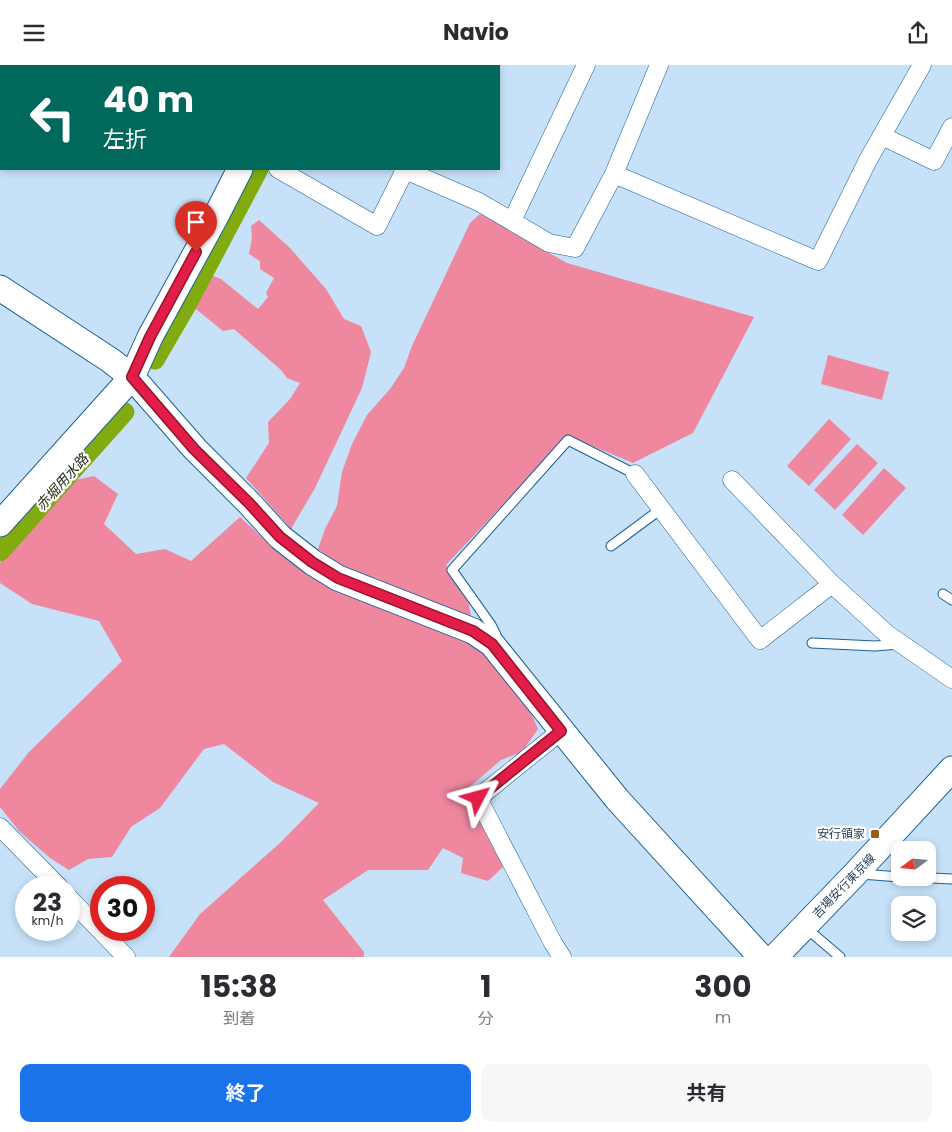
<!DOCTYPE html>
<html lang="ja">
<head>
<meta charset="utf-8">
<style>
	body { margin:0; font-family:Poppins,"Noto Sans JP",sans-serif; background:#f7f7f7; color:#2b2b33; height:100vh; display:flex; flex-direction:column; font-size:19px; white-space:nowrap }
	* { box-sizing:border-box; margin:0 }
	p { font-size:16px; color:#7c7c81 }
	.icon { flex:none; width:28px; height:28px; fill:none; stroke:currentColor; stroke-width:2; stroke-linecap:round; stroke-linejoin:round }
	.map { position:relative; height:892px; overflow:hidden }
	.panel { display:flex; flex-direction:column; background:#fff; flex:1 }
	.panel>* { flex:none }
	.hud { position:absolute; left:0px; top:0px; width:500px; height:105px; box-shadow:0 2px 8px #0003; background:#00695c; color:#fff; overflow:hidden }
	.needle { width:32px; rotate:254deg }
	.fabs { position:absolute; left:891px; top:776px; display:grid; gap:10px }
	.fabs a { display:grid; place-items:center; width:45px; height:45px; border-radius:10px; background:#fff; box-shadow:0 2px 8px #0003; font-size:25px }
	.speed { position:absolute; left:15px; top:811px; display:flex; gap:10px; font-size:25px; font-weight:700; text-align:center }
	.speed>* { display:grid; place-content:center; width:65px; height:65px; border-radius:50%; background:#fff; box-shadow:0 2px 8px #0003; line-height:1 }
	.speed small { font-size:12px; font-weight:400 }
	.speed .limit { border:8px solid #d22; background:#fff; color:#111 }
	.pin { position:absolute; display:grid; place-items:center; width:42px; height:42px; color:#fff; margin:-51px -21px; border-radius:50% 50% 50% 0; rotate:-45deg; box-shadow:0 0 5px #0007 }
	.pin .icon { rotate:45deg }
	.me { position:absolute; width:55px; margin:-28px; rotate:51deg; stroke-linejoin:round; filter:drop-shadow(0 0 4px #0008) }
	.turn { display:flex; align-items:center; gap:18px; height:105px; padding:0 20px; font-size:22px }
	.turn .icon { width:65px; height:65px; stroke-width:2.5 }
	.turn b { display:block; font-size:35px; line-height:42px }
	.eta { display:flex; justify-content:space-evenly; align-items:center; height:85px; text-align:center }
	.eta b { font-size:30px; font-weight:700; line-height:35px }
	.primary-button { display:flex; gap:10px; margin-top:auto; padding:10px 20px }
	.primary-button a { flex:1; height:58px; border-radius:10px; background:#1a73e8; color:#fff; font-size:20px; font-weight:700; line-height:58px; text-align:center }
	.primary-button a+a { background:#f7f7f7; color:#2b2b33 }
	header { display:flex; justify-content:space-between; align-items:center; height:65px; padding:0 20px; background:#fff; font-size:22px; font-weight:700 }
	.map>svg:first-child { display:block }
	.green { fill:#ef879f }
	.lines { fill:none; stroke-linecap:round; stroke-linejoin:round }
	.canal { stroke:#81ab0f; stroke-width:19 }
	.lane-casing { stroke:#1b6195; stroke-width:11 }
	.street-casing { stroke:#1b6195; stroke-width:19 }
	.secondary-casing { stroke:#1b6195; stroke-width:27 }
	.lane { stroke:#fff; stroke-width:9 }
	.street { stroke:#fff; stroke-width:18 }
	.secondary { stroke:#fff; stroke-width:25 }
	.route-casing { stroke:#92132f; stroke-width:12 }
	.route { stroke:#e11d48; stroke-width:9 }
	.poi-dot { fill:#945c17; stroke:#fefefe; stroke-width:2 }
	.labels { text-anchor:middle; stroke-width:4.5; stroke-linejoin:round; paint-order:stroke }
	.poi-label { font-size:12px; fill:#1e3a52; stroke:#fefefe; text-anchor:end }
	.street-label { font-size:12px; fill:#1e3a52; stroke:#fefefe }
	.water-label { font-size:14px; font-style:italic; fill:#262f18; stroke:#fefefe }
</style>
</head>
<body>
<header><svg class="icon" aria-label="menu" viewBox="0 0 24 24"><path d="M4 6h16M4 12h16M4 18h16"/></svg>Navio<svg class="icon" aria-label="share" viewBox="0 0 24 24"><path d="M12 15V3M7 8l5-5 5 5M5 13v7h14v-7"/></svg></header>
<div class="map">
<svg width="952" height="892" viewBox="0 0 952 892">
	<rect width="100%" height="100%" fill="#c6e1f8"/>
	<g class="green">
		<polygon points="480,149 567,198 754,252 693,368 633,398 568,371 446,500 467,529 471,551 449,548 418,534 378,514 360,509 337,498 318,484 325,464 337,441 342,407 352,379 367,350 390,324 404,303 412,281 470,158"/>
		<polygon points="259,155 290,183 326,224 344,254 361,261 371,287 362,323 315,423 291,464 246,413 269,378 268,357 290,334 300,318 287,313 281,305 234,264 223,266 191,240 208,209 221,214 258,244 268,232 266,228 274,213 260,204 260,196 249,189 252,173 251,161"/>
		<polygon points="828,290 889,307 882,335 821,319"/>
		<polygon points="829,354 851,374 809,421 787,401"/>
		<polygon points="857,379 878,398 835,445 814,425"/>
		<polygon points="884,403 906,423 863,470 842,450"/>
		<polygon points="94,411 118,429 104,459 136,489 165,484 191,496 240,452 280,489 462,571 492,594 529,643 538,664 522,687 501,695 466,725 486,761 503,802 488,816 461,808 463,793 443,783 428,805 368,805 323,835 364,887 364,892 169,892 200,849 281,777 319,738 273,717 224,679 204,684 160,743 131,762 112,792 88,794 69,805 50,793 19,766 0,742 0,724 29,687 122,596 99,556 32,539 0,518 0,498 75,415"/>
	</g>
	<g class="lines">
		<g class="canal">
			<polyline points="309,1 309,0"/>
			<polyline points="155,295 187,240 259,104"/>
			<polyline points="0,487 125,347"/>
		</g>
		<defs>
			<g id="lane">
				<polyline points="611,481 661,444"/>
				<polyline points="943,529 952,535"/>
				<polyline points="494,576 496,570 491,560 452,505 568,375 635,409"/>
				<polyline points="812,578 875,581 899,579"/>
				<polyline points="861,809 900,812"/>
				<polyline points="911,812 952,814"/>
				<polyline points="806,863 840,892"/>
			</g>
			<g id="street">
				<polyline points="241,0 243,1"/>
				<polyline points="395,0 398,1"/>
				<polyline points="882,71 934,96 952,62"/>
				<polyline points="278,104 377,161 405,105"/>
				<polyline points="403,104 479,137 549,178 575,183 614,109 659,0"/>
				<polyline points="614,109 818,196 868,95 922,0"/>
				<polyline points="512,156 586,0"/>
				<polyline points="635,409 760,575 832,519 887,569 952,614"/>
				<polyline points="732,415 832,519"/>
				<polyline points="561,666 478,733 553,878 562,892"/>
				<polyline points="0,762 59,822"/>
				<polyline points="69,833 126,892"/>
			</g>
			<g id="secondary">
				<polyline points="289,1 289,0"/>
				<polyline points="0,223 110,295 132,312 195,384 249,438 280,472 312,497 338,513 473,566 492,579 617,734 761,892"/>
				<polyline points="0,459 132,312 150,272 215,153 240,104"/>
				<polyline points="775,892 856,808 952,704"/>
			</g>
		</defs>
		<use href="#lane" class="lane-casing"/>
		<use href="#street" class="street-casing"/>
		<use href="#secondary" class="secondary-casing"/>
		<use href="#lane" class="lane"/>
		<use href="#street" class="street"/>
		<use href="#secondary" class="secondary"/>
	</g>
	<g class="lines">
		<defs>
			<polyline id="route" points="196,187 150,272 132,312 194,384 249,438 280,472 312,497 338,513 473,566 492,579 561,666 478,733"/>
		</defs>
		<use href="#route" class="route-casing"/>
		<use href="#route" class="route"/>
	</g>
	<rect class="poi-dot" x="870" y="764" width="10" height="10" rx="2.5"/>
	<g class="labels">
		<g class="poi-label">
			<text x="865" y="773">安行領家</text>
		</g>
		<g class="street-label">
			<text transform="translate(844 821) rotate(-46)" y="4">吉場安行東京線</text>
		</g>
		<g class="water-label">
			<text transform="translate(62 417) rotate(-48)" y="5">赤堀用水路</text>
		</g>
	</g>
</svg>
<div class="fabs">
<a><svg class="needle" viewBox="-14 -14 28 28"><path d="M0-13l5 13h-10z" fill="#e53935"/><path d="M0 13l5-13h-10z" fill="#7c7c81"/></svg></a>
<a><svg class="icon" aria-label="layers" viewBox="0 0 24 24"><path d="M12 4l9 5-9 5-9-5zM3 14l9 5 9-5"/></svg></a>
</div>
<div class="speed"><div>23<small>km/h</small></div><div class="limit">30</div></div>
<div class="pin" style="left:196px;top:187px;background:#d93025"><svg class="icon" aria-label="arrive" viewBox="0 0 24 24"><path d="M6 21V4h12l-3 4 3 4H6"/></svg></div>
<svg class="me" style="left:478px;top:733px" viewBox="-20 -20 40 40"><path d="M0-17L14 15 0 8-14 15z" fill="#e11d48" stroke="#fff" stroke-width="4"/></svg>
<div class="hud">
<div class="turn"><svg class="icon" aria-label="left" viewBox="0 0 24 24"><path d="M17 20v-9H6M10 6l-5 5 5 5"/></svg><div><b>40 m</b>左折</div></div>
</div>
</div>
<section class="panel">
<div class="eta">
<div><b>15:38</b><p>到着</p></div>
<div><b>1</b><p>分</p></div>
<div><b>300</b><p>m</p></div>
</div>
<div class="primary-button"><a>終了</a><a>共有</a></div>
</section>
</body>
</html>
